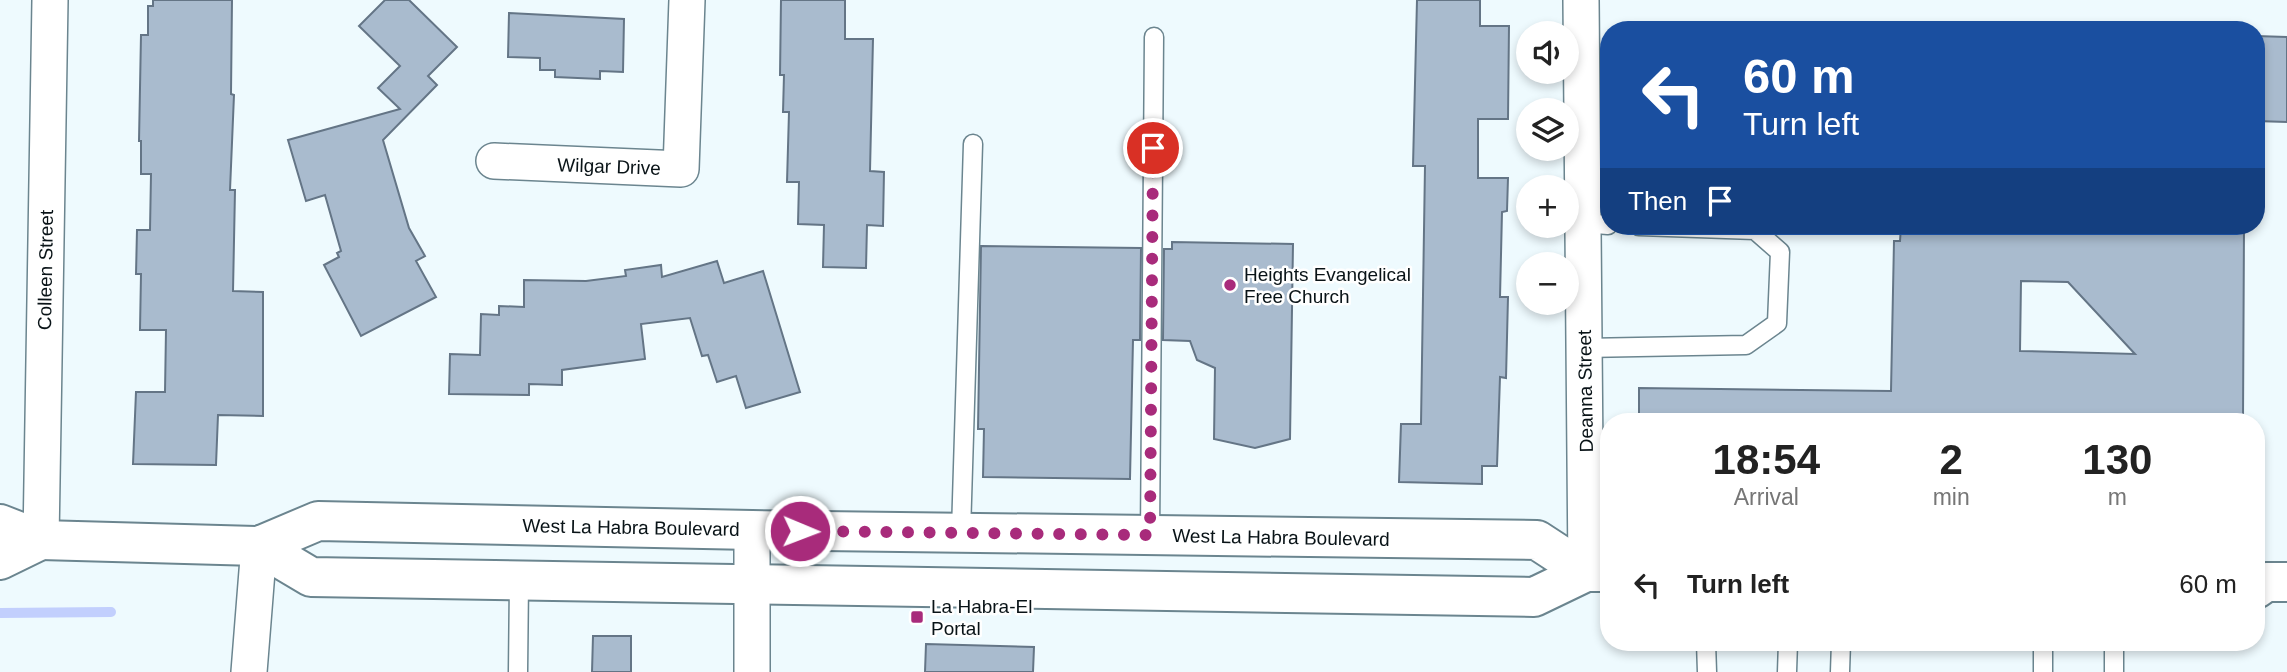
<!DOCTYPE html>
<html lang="en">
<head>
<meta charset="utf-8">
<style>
	body { margin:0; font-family:Helvetica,sans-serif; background:#f6f6f6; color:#222; height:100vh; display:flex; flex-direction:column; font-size:26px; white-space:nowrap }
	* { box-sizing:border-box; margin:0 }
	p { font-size:23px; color:#767676 }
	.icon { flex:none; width:38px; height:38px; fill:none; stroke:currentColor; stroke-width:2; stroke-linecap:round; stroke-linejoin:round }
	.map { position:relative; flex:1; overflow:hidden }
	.sheet { position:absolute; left:1600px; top:413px; width:665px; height:238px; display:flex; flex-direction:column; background:#fff; border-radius:28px; box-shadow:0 4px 10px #0003 }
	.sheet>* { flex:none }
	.banner { position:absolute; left:1600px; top:21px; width:665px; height:214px; border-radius:28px; box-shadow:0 4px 10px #0003; background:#1a4fa0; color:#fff; overflow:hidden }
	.tools { position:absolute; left:1516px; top:21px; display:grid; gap:14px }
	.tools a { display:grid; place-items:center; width:63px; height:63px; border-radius:50%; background:#fff; box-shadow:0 4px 10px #0003; font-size:35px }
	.pin { position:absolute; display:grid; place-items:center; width:60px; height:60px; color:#fff; margin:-30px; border:4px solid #fff; border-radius:50%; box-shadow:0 2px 7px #0007 }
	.me { position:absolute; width:77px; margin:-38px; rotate:91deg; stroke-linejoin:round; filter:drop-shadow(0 0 5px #0008) }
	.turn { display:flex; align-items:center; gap:24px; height:147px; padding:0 28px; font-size:32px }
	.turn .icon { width:91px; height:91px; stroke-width:2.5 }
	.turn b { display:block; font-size:49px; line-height:60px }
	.then { display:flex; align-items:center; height:66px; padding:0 28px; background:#0003; gap:14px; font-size:26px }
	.eta { display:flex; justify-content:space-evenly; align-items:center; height:119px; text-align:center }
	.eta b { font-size:42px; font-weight:800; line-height:49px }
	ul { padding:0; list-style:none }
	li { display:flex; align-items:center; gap:21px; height:105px; padding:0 28px }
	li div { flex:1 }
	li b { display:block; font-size:26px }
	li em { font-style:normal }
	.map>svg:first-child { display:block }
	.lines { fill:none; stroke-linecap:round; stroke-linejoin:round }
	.stream { stroke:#c2cffd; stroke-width:10 }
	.building { fill:#a9bbce; stroke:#647586; stroke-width:2; fill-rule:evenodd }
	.lane-casing { stroke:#6b858f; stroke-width:21 }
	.street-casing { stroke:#6b858f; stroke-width:38 }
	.secondary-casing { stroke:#6b858f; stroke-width:42 }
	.lane { stroke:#fff; stroke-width:18 }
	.street { stroke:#fff; stroke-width:35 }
	.secondary { stroke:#fff; stroke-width:38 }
	.route { stroke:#a82b7b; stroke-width:12; stroke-dasharray:0 21.6 }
	.poi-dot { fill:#a82b7b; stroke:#fff; stroke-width:2.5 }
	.labels { text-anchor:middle; stroke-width:5; stroke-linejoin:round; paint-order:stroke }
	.street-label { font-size:19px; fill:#091317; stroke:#fff }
	.poi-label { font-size:19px; fill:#091317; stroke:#fff; text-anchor:start }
</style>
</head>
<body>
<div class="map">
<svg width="2287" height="672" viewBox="0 0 2287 672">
	<rect width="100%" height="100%" fill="#eefafe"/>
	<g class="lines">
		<polyline class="stream" points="0,613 111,612"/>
	</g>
	<g class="building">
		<polygon points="153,0 232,0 231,94 234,95 230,190 235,190 233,291 263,292 263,416 218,415 216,465 133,464 136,392 165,392 166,330 140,330 141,274 136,274 137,230 150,230 151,174 141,174 141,141 139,141 141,35 148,35 148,6 153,6"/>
		<polygon points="385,0 409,0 457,47 428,76 437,85 383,140 409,228 425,256 416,261 436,297 361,336 324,265 339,257 337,253 341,251 325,195 306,201 288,140 400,109 378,88 400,66 359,26"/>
		<polygon points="781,0 845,0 845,39 873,39 870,171 884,172 883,226 867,225 866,268 823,267 824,225 798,224 799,182 787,182 789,112 783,112 784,75 780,75"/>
		<polygon points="1417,0 1480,0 1480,26 1509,26 1508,119 1478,119 1478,178 1508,178 1507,211 1502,212 1500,297 1508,297 1506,378 1500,377 1497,466 1482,466 1482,484 1399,482 1401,424 1421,424 1425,166 1413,166"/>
		<polygon points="509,13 624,19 623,72 600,71 600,79 555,77 555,70 540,70 540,58 508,57"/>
		<polygon points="2256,36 2287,37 2287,122 2256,121"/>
		<path d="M 1901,226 L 2244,226 L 2243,422 L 1639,422 L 1639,388 L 1891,391 L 1894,241 L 1900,241 ZM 2021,281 L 2068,282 L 2135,354 L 2020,351 Z"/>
		<polygon points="1172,242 1293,244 1290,439 1255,448 1214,439 1215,368 1197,360 1190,341 1163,340 1164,249 1172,249"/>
		<polygon points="981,246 1141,248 1140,340 1133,340 1130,479 983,477 984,429 978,429"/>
		<polygon points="717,261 724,283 763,271 800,392 746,408 736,376 717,382 708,355 702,356 690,318 641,324 645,359 562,370 562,385 529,384 529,395 449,394 450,354 480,355 481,314 499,315 499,306 524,307 524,280 586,281 626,276 625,270 661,265 662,277"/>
		<polygon points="593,636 631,636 631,672 592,672"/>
		<polygon points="926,644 1034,647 1033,672 925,672"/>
	</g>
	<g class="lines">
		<defs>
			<g id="lane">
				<polyline points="1583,223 1608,225"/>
				<polyline points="1584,348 1746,345 1777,323 1780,252 1755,230 1639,226"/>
				<polyline points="961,532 973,144"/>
				<polyline points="1150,535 1154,37"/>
				<polyline points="1706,642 1707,672"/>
				<polyline points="518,672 519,581"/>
				<polyline points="1787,672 1788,642"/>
				<polyline points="1840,672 1841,642"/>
				<polyline points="2043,672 2043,642"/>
				<polyline points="2114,672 2114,642"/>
			</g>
			<g id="street">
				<polyline points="1581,0 1586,572"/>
				<polyline points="494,161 681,169 687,0"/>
				<polyline points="41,540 50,0"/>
				<polyline points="249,672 259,546"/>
				<polyline points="752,672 752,530"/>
			</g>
			<g id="secondary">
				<polyline points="0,524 41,540 259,546 318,521 752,530 1537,540 1586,572"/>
				<polyline points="259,546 311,577 1534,597 1586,572 1606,572"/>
				<polyline points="0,560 41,540"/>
				<polyline points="2256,589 2266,582 2287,582"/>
			</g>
		</defs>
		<use href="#lane" class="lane-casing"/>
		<use href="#street" class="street-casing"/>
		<use href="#secondary" class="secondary-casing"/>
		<use href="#lane" class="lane"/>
		<use href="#street" class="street"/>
		<use href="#secondary" class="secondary"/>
	</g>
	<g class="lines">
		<polyline class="route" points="800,531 1150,535 1153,148"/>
	</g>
	<g class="poi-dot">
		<circle cx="1230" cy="285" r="7"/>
		<rect x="910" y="610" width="14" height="14" rx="3.5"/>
	</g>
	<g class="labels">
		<g class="street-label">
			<text transform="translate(609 166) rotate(2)" y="7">Wilgar Drive</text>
			<text transform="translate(45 270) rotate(-89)" y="7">Colleen Street</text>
			<text transform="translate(1585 391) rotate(-91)" y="7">Deanna Street</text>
			<text transform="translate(631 527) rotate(1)" y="7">West La Habra Boulevard</text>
			<text transform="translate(1281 537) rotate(1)" y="7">West La Habra Boulevard</text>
		</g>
		<g class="poi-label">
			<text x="1244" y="281">Heights Evangelical<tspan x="1244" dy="22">Free Church</tspan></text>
			<text x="931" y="613">La Habra-El<tspan x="931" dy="22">Portal</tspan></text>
		</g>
	</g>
</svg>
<div class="tools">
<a><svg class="icon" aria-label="sound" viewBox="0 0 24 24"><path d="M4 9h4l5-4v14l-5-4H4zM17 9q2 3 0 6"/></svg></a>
<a><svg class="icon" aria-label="layers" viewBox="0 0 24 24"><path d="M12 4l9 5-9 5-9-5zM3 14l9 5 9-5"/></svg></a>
<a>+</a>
<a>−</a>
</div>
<div class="pin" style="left:1153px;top:148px;background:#d93025"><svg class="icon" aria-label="arrive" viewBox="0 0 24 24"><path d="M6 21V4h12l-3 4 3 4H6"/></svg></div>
<svg class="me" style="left:800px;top:531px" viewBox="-20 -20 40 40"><circle r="17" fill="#a82b7b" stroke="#fff" stroke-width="3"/><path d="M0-11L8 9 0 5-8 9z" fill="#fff"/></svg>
<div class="banner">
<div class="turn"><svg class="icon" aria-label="left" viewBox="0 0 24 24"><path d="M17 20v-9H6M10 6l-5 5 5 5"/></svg><div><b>60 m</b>Turn left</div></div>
<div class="then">Then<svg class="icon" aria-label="arrive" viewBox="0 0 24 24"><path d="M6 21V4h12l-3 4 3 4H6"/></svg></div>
</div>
<section class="sheet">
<div class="eta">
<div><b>18:54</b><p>Arrival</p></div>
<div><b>2</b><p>min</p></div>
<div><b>130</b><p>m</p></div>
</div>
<ul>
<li><svg class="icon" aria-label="left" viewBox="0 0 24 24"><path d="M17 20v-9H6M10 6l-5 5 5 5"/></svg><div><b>Turn left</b></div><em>60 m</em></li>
</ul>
</section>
</div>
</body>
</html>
